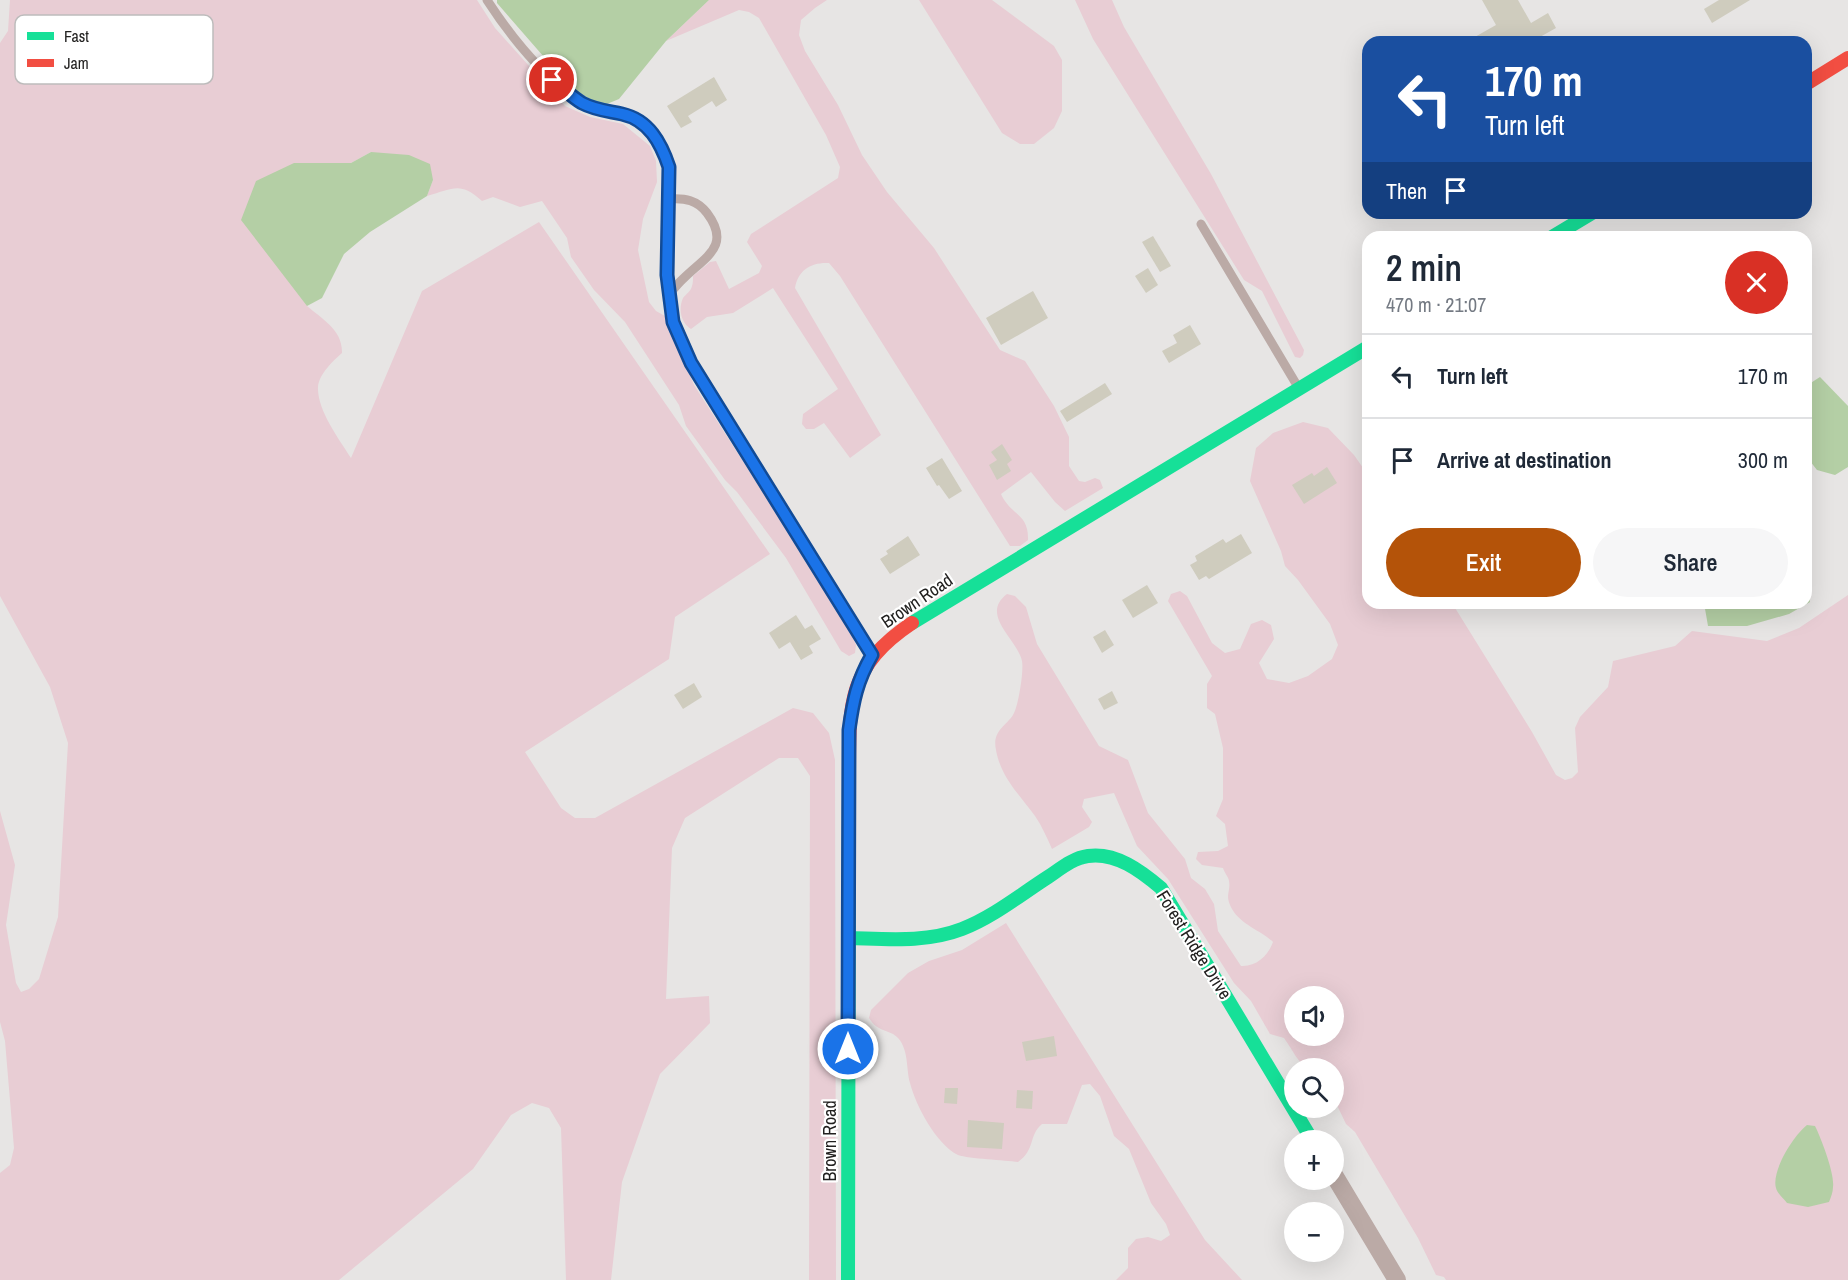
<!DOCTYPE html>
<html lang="en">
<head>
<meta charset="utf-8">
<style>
	body { margin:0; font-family:"Archivo Narrow",sans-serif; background:#f6f6f7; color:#1f2937; height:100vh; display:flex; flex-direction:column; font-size:22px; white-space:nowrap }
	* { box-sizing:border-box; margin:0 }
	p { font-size:20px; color:#747a83 }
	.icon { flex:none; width:33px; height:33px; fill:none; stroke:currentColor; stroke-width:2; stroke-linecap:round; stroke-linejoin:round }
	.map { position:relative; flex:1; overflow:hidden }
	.panel { position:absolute; left:1362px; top:231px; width:450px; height:378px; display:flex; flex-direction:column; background:#fff; border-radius:18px; box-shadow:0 6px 24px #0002 }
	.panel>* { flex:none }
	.guide { position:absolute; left:1362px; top:36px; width:450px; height:183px; border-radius:18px; box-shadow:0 6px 24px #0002; background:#1a4fa0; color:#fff; overflow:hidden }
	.buttons { position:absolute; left:1284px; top:986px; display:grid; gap:12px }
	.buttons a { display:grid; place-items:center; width:60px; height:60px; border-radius:50%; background:#fff; box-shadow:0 6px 24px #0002; font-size:30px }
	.pin { position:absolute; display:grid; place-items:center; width:51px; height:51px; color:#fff; margin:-26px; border:3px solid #fff; border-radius:50%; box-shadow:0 2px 6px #0007 }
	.me { position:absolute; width:66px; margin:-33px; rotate:0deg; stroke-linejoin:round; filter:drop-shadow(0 0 4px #0008) }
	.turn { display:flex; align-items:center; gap:21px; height:126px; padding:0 24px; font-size:27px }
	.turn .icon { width:78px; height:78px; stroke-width:2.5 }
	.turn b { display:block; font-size:42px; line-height:51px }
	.then { display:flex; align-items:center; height:57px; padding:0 24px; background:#0003; gap:12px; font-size:22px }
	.round { display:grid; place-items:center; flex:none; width:63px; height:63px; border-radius:32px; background:#f6f6f7 }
	.summary { display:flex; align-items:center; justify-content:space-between; height:102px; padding:0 24px }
	h1 { font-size:36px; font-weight:600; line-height:45px }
	.cta { display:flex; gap:12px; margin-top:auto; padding:12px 24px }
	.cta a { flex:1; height:69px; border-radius:36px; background:#b45309; color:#fff; font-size:24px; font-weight:600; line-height:69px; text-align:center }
	.cta a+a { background:#f6f6f7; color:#1f2937 }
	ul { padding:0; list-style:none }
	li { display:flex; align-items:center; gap:18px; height:84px; padding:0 24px; border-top:2px solid #e0e1e3 }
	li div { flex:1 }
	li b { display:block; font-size:22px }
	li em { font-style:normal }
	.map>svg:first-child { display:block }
	.green { fill:#e8cdd4; fill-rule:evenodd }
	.water { fill:#b4cfa5 }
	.building { fill:#cfccbe }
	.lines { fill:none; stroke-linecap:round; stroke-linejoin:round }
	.lane { stroke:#bbaaa6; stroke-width:9 }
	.street { stroke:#bbaaa6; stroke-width:18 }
	.fast { stroke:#16e098; stroke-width:14 }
	.jam { stroke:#f24e42; stroke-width:14 }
	.route-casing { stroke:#114b97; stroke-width:15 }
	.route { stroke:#1a73e8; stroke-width:10 }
	.labels { text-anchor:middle; stroke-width:4.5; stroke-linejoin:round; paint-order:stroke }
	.street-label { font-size:18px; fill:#222120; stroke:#fff }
	.key { fill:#fff; stroke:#bdbcbc; stroke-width:1.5 }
	.key-label { font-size:16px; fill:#222120 }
</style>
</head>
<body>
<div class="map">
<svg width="1848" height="1280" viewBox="0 0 1848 1280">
	<rect width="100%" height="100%" fill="#e7e5e4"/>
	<g class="green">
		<path d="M 10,0 L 477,0 L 495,28 L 565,106 L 590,117 L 623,124 L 650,146 L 656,161 L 657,182 L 643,219 L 638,250 L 649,302 L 656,311 L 665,316 L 694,385 L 847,623 L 856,645 L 855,653 L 849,656 L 841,651 L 786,558 L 737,492 L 725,480 L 686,426 L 679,405 L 625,322 L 594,290 L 571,257 L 567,238 L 542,201 L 520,207 L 493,197 L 482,201 C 460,181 453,189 427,196 L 433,180 L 371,152 L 351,163 L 294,163 L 307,306 C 322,319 343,330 342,353 C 333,361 319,374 318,387 C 317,410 339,439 351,458 L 422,291 L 539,222 L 770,554 L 675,617 L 669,659 L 525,752 L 561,808 L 575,818 L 595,818 L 793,708 L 813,713 L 829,733 L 835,760 L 836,1280 L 809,1280 L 810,776 L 798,758 L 779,758 L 685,818 L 672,848 L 666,999 L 709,996 L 710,1023 L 660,1074 L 622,1182 L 611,1280 L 566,1280 L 561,1128 L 549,1108 L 532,1103 L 511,1115 L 473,1169 L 339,1280 L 0,1280 L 0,1173 L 10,1165 L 14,1148 L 5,1041 L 0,1022 L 0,811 L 15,865 L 6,925 L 16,983 L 21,992 L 29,989 L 39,979 L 58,917 L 68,743 L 50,687 L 0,596 L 0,43 L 8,31 Z"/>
		<path d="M 709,0 L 827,0 L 815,8 L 801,20 L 799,35 L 805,51 L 838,105 L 862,155 L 887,192 L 934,248 L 1000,350 L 1025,361 L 1054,406 L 1069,437 L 1069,466 L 1079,481 L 1085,482 L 1095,478 L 1100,480 L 1103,488 L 1065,511 L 1055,502 L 1031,472 L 1001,494 C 1011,516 1029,513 1028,540 L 1020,546 L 1010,546 L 840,276 L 829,263 C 811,262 798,270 795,288 L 881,435 L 850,458 L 824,423 L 814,429 L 806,429 L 802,424 L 803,414 L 838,389 L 773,288 L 733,313 L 707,317 L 691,329 C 681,323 678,309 683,298 C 686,294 691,291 692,286 C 693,283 693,280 693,276 L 710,262 L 716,261 L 729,289 L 759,273 L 762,266 L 747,242 L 751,234 L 838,178 L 840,167 L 826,135 L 759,18 L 749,12 L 739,10 L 666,41 Z"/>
		<polygon points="919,0 992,0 1054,46 1062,60 1062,111 1054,128 1034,144 1020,144 1002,133"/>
		<polygon points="1075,0 1112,0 1124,27 1211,174 1304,350 1303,355 1300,358 1295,357 1262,291 1244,280 1093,39"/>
		<path d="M 1303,422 L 1328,428 L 1354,455 L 1368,475 L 1368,603 L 1452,603 L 1532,732 L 1556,775 L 1565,780 L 1572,778 L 1578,772 L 1575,728 L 1580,717 L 1608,687 L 1613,661 L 1675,646 L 1692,631 L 1767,641 L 1799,628 L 1848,595 L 1848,1280 L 1446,1280 L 1444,1277 L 1436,1275 L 1418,1238 L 1355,1132 L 1346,1124 L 1334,1099 L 1334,1068 C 1297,1068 1304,1067 1284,1038 L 1270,1034 L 1251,1001 L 1234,983 L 1168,879 L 1137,846 L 1114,793 L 1084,799 L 1082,807 L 1092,822 L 1089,827 L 1052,849 C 1047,838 1042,826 1035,816 C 1020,795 1001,778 996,750 C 992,731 1005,727 1013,715 C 1018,708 1024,671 1022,661 C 1018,640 979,615 1007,594 L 1015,596 L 1026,607 L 1037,644 L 1099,746 L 1128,760 L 1148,813 L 1185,859 L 1191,878 L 1205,889 L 1214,904 L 1218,931 L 1241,966 C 1256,967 1268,956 1273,942 C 1262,931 1241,925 1232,909 C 1224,894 1231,893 1229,881 C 1229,878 1224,872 1223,868 L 1202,865 L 1196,859 L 1198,852 L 1218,851 L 1228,846 L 1225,824 L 1216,816 L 1223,799 L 1223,748 L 1215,714 L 1207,708 L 1207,684 L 1212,676 L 1168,601 L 1171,594 L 1180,591 L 1187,596 L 1212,643 L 1225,653 L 1240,649 L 1251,624 L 1262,620 L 1271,625 L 1274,639 L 1259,663 L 1267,679 L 1289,683 L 1308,676 L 1332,659 L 1338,645 L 1330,624 L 1298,580 L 1285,566 L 1281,551 L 1250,481 L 1256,448 L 1273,433 ZM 1294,996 L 1334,996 L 1334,1035 L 1294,1035 Z"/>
		<path d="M 1006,923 L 1205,1240 L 1242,1280 L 1116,1280 L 1128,1268 L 1128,1248 L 1136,1239 L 1148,1237 L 1161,1241 L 1170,1235 L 1166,1224 L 1151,1203 L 1129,1149 L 1114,1136 L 1100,1096 L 1090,1084 L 1082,1085 L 1067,1124 L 1042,1124 C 1028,1136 1036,1149 1018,1162 C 1005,1160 969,1159 958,1155 C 936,1144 916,1106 910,1083 C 906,1069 909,1050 898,1038 C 890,1029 878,1033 869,1018 L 871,1010 L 908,973 L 929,961 L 962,950 Z"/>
	</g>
	<g class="water">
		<polygon points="497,0 709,0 666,41 619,99 602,106 571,88 497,3"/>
		<polygon points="371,152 409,155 430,164 433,180 427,196 370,232 344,254 322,298 307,306 241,220 256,181 294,163 351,163"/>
		<polygon points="1820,377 1848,406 1848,467 1835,475 1817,470 1806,456 1806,386"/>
		<polygon points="1806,567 1808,568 1807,581 1810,602 1789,614 1747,626 1708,626 1704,603 1806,603"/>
		<path d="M 1807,1125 L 1815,1126 C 1821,1138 1835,1174 1833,1187 C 1833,1192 1831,1197 1829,1202 L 1808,1207 L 1787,1203 C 1784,1199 1777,1193 1776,1188 C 1771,1171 1794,1135 1807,1125 Z"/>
	</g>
	<g class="building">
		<polygon points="1482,0 1518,0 1531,23 1548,13 1556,28 1531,42 1466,42 1496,25"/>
		<polygon points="1719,0 1750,0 1712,23 1704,9"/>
		<polygon points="714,77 727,100 716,107 712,101 688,116 692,122 681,128 667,106"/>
		<polygon points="1153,236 1171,266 1160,272 1142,242"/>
		<polygon points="1148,268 1158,285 1146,293 1135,276"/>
		<polygon points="1033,291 1048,318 1001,345 986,318"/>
		<polygon points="1190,325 1201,344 1169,363 1162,351 1177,343 1173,335"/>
		<polygon points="1105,383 1112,394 1067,422 1060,411"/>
		<polygon points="1002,444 1012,460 1007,464 1011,471 997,480 989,465 997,460 991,452"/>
		<polygon points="942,458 962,491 949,499 939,485 937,486 926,468"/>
		<polygon points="1327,467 1337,483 1304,504 1292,485 1312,473 1314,476"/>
		<polygon points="1241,534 1252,553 1209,579 1206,576 1199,580 1190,565 1197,561 1195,556 1223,539 1226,543"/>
		<polygon points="908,536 920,555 890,574 880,559 888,554 886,551"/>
		<polygon points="1147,585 1158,603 1133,618 1122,600"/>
		<polygon points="796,615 805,629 812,625 821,639 809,646 813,653 801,660 790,642 779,649 769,633"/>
		<polygon points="1105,630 1114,645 1102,653 1093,637"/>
		<polygon points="694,683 702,697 683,709 674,695"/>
		<polygon points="1112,691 1118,703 1104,710 1098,699"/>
		<polygon points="1054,1036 1057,1056 1026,1061 1022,1042"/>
		<polygon points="945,1088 958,1088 957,1104 944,1103"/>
		<polygon points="1017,1090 1033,1091 1032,1109 1016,1108"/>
		<polygon points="968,1120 1004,1123 1002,1149 967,1147"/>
	</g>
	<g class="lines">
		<g class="lane">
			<path d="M 487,0 C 511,37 542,76 580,101 C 593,110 608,111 623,114 C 649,120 661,143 669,167 L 667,275 L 673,323 L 691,363 L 871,653"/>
			<polyline points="1201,224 1298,387"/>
			<path d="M 669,294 C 674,289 679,282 685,277 C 707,256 731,245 707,213 C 697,200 685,198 670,199"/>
		</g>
		<polyline class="street" points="1334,1175 1397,1280"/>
		<g class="fast">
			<polyline points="1552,237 1592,213"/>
			<polyline points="912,623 1368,347"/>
			<path d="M 849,938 C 887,939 926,943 962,929 C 993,917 1020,895 1048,877 C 1060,869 1073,858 1088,856 C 1116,852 1141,871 1161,888 L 1312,1140"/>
			<polyline points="848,1280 849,775"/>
		</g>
		<g class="jam">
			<polyline points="1806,84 1848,58"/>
			<path d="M 849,775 C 849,703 848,666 912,623"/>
		</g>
	</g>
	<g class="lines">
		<defs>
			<path id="route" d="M 552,80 C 562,87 572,97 582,103 C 595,110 608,111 622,114 C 649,120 661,143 669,167 L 667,275 L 673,322 L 691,363 L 872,655 C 857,681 853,701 849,730 L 848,1049"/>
		</defs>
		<use href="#route" class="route-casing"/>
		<use href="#route" class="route"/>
	</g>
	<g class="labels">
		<g class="street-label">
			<text transform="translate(917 601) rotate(-34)" y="6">Brown Road</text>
			<text transform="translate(1194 945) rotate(58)" y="6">Forest Ridge Drive</text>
			<text transform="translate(830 1141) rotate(-90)" y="6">Brown Road</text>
		</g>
	</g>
	<rect x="15" y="15" width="198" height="69" rx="9" class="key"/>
	<rect x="27" y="32" width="27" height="8" fill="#16e098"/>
	<rect x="27" y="59" width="27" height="8" fill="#f24e42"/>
	<g class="key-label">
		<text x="64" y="42">Fast</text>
		<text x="64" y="69">Jam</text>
	</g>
</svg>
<div class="buttons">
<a><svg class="icon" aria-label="sound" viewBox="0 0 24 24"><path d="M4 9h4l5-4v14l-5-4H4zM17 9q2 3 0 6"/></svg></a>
<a><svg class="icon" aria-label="search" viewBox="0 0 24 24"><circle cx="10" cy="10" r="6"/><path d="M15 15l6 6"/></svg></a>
<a>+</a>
<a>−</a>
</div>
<div class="pin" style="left:552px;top:80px;background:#d93025"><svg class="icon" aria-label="arrive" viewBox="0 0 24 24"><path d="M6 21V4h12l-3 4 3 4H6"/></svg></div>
<svg class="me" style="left:848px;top:1049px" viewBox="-20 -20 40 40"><circle r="17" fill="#1a73e8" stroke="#fff" stroke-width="3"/><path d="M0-11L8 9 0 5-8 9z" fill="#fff"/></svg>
<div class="guide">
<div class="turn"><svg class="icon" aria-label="left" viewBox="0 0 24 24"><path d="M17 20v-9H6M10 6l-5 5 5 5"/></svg><div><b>170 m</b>Turn left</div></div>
<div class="then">Then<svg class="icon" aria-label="arrive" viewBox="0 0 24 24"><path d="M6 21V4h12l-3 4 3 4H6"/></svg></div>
</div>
<section class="panel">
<div class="summary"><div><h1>2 min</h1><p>470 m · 21:07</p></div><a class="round" style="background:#d93025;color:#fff"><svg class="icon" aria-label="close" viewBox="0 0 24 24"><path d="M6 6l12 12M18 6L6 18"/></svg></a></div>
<ul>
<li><svg class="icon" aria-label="left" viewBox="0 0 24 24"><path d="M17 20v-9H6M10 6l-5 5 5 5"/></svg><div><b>Turn left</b></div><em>170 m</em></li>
<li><svg class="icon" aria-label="arrive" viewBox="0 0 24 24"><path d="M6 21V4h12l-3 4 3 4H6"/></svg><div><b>Arrive at destination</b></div><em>300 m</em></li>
</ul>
<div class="cta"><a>Exit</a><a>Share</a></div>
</section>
</div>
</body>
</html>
